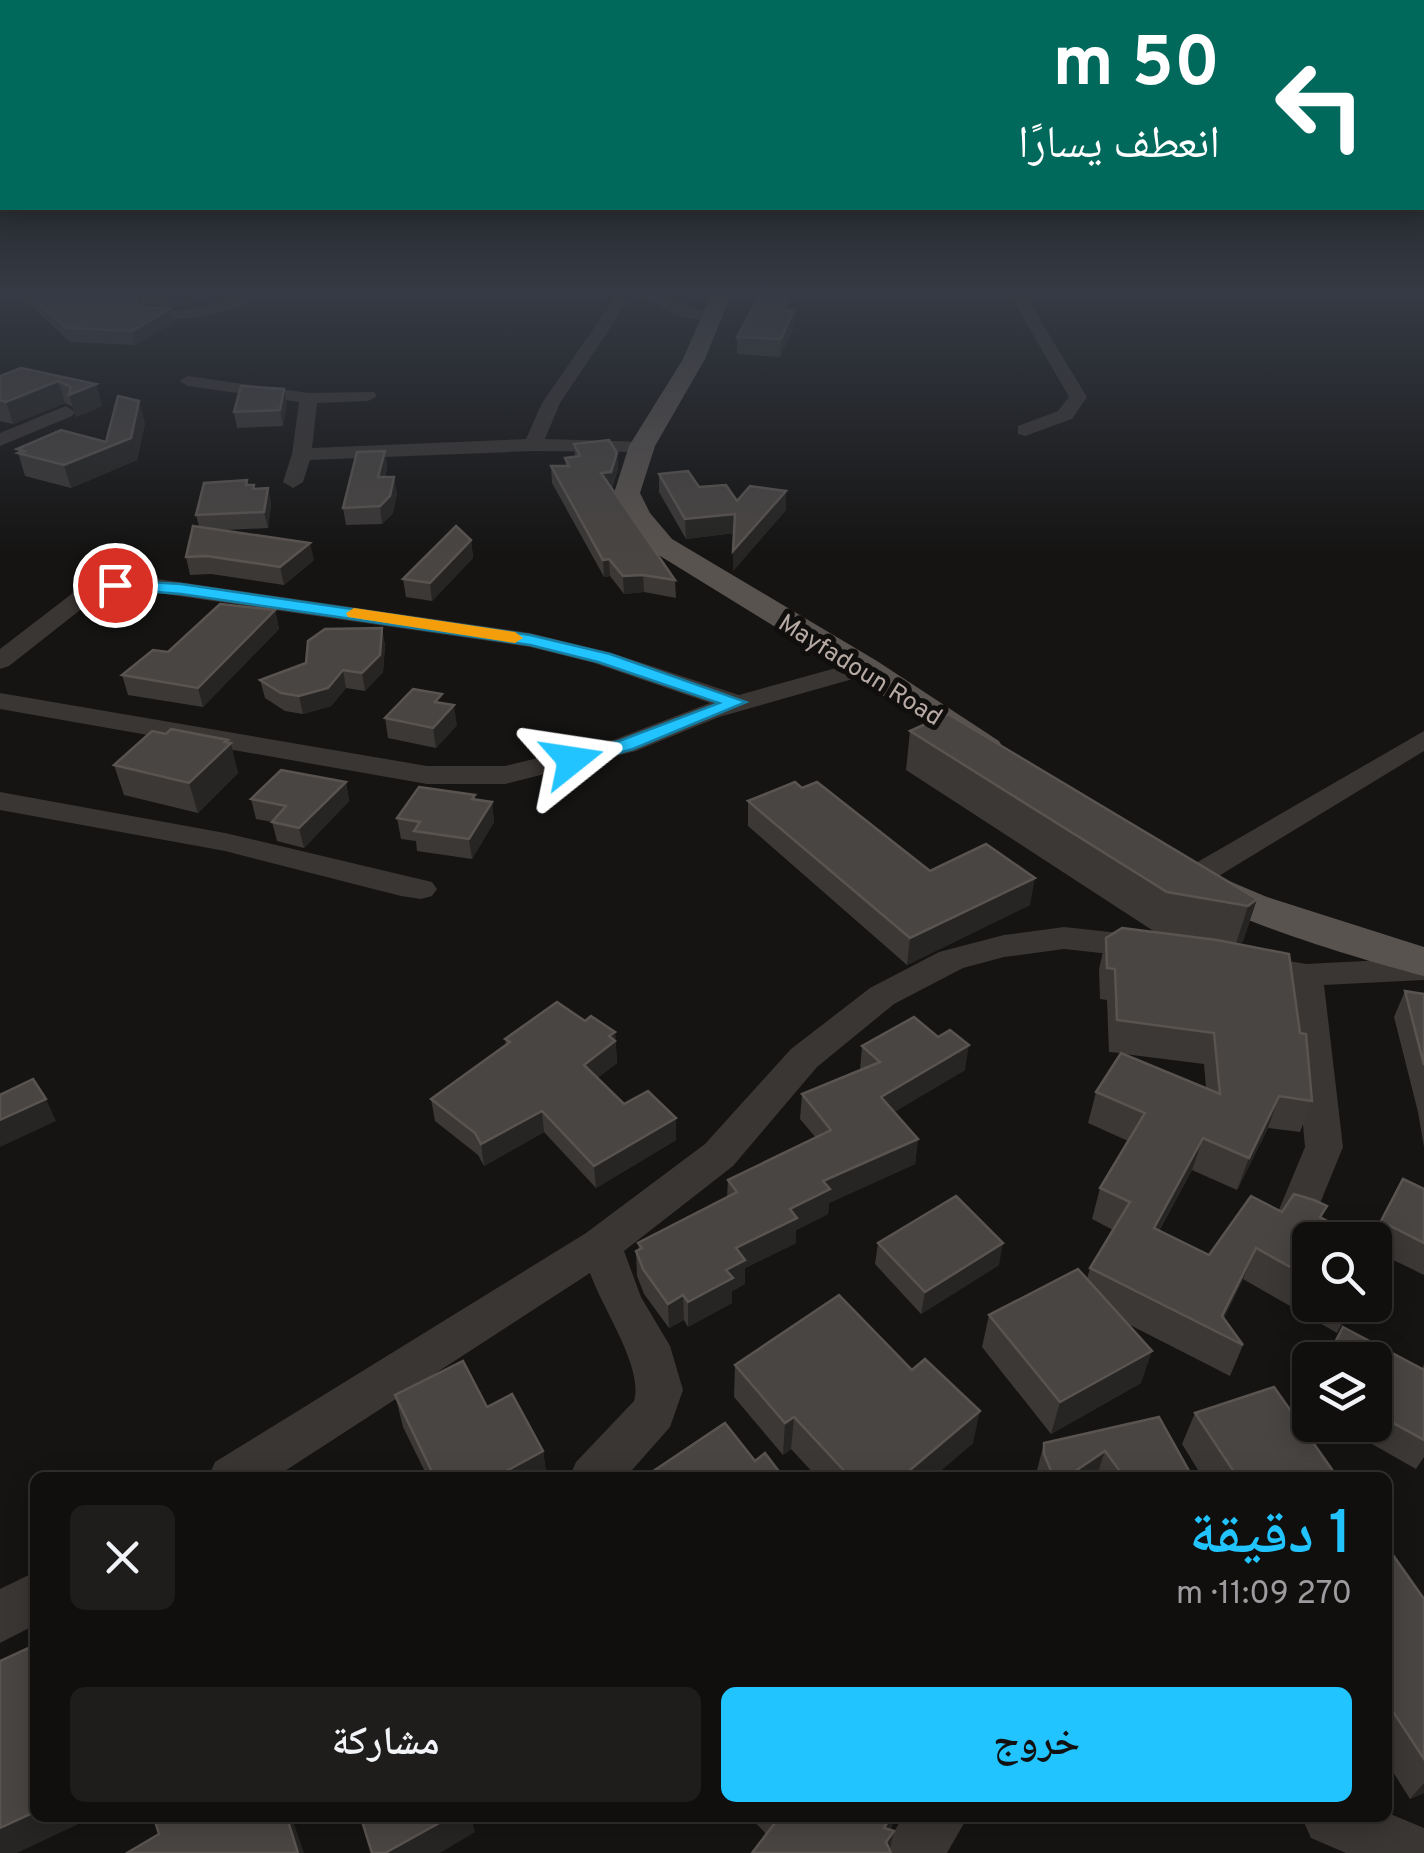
<!DOCTYPE html>
<html lang="ar">
<head>
<meta charset="utf-8">
<style>
	body { margin:0; font-family:Overpass,"Noto Naskh Arabic",sans-serif; background:#1e1d1c; color:#f1f3f6; direction:rtl; height:100vh; display:flex; flex-direction:column; font-size:38px; white-space:nowrap }
	* { box-sizing:border-box; margin:0 }
	p { font-size:32px; color:#9c9c9e }
	.icon { flex:none; width:55px; height:55px; fill:none; stroke:currentColor; stroke-width:2; stroke-linecap:round; stroke-linejoin:round }
	.map { position:relative; flex:1; overflow:hidden; direction:ltr }
	.panel { position:absolute; left:30px; top:1472px; width:1362px; height:350px; display:flex; flex-direction:column; background:#100f0e; border-radius:15px; box-shadow:0 5px 25px #0003,0 0 0 2px #302f2e; direction:rtl }
	.panel>* { flex:none }
	.hud { position:absolute; left:0px; top:0px; width:1425px; height:210px; box-shadow:0 5px 25px #0003,0 0 0 2px #302f2e; direction:rtl; background:#00695c; color:#fff; overflow:hidden }
	.buttons { position:absolute; left:1292px; top:1222px; display:grid; gap:20px }
	.buttons a { display:grid; place-items:center; width:100px; height:100px; border-radius:15px; background:#100f0e; box-shadow:0 5px 25px #0003,0 0 0 2px #302f2e; font-size:50px }
	.pin { position:absolute; display:grid; place-items:center; width:85px; height:85px; color:#fff; margin:-42px; border:5px solid #fff; border-radius:50%; box-shadow:0 2px 10px #0007 }
	.me { position:absolute; width:110px; margin:-55px; rotate:75deg; stroke-linejoin:round; filter:drop-shadow(0 0 8px #0008) }
	.turn { display:flex; align-items:center; gap:35px; height:210px; padding:0 40px; font-size:45px }
	.turn .icon { width:130px; height:130px; stroke-width:2.5 }
	.turn b { display:block; font-size:70px; line-height:85px }
	.round { display:grid; place-items:center; flex:none; width:105px; height:105px; border-radius:15px; background:#1e1d1c }
	.headline { display:flex; align-items:center; justify-content:space-between; height:170px; padding:0 40px }
	h1 { font-size:60px; font-weight:600; line-height:75px; color:#21c4ff }
	.button { display:flex; gap:20px; margin-top:auto; padding:20px 40px }
	.button a { flex:1; height:115px; border-radius:15px; background:#21c4ff; color:#111; font-size:40px; font-weight:600; line-height:115px; text-align:center }
	.button a+a { background:#1e1d1c; color:#f1f3f6 }
	.map>svg:first-child { display:block }
	.lines { fill:none; stroke-linecap:round; stroke-linejoin:round }
	.minor { fill:#3a3634; fill-rule:evenodd }
	.major { fill:#59534f; fill-rule:evenodd }
	.wall { fill:#3b3836; fill-rule:evenodd }
	.shaded-wall { fill:#262523 }
	.building { fill:#494542; stroke:#5a5451; stroke-width:2.5 }
	.route { fill:#21c4ff; stroke:#157fa6; stroke-width:2.5 }
	.slow { fill:#f59e0b }
	.labels { text-anchor:middle; stroke-width:10; stroke-linejoin:round; paint-order:stroke }
	.far-street-label { font-size:25px; fill:#b7a9a3; stroke:#100f0e }
</style>
</head>
<body>
<div class="map">
<svg width="1424" height="1853" viewBox="0 0 1424 1853">
	<rect width="100%" height="100%" fill="#151413"/>
	<g class="lines">
		<g class="minor">
			<path d="M 127,295 L 143,295 L 136,303 C 174,326 223,293 263,295 C 232,317 148,332 118,304 Z"/>
			<polygon points="617,295 632,295 560,403 545,439 649,442 652,446 642,452 533,451 310,460 303,482 293,488 283,482 292,454 299,402 188,386 179,381 188,376 308,393 374,392 377,396 368,401 317,403 312,448 526,439 542,403"/>
			<path d="M 641,295 C 655,294 709,311 720,318 L 712,323 L 672,314 Z"/>
			<polygon points="1010,295 1025,295 1087,397 1072,419 1025,436 1018,434 1018,426 1058,411 1069,397"/>
			<polygon points="66,406 75,412 72,416 0,446 0,433"/>
			<polygon points="115,578 151,578 530,633 612,653 739,695 865,660 878,668 874,673 719,717 636,751 505,784 427,784 0,709 0,693 427,766 505,766 616,739 710,703 594,663 530,647 151,592 98,596 9,666 0,669 0,649 82,586"/>
			<polygon points="1424,731 1424,751 1204,885 1182,885 1177,878 1182,871"/>
			<polygon points="0,792 225,833 432,882 437,889 432,896 421,899 401,896 225,851 0,810"/>
			<path d="M 1064,927 L 1147,936 L 1159,939 L 1164,947 L 1159,955 L 1147,958 L 1064,949 L 1004,957 L 963,968 L 894,1004 L 817,1067 L 733,1166 L 624,1251 L 641,1297 L 670,1346 L 683,1390 L 670,1427 L 625,1478 L 569,1478 L 576,1462 L 634,1401 C 644,1368 602,1308 590,1273 L 274,1478 L 208,1478 L 215,1462 L 586,1233 L 705,1144 L 791,1049 L 870,988 L 939,952 L 1004,935 Z"/>
			<polygon points="1249,954 1306,964 1424,958 1424,980 1324,985 1343,1147 1312,1223 1298,1228 1284,1223 1278,1212 1305,1147 1290,983 1237,973 1232,965 1237,957"/>
			<polygon points="35,1572 35,1625 0,1643 0,1589"/>
			<polygon points="1388,1813 1424,1828 1424,1853 1346,1853 1311,1838 1302,1818 1388,1818"/>
			<polygon points="902,1818 967,1818 947,1853 882,1853"/>
		</g>
		<g class="major">
			<polygon points="711,295 731,295 705,359 655,446 640,493 650,513 672,539 877,661 999,741 1004,749 999,757 986,760 973,757 853,675 652,551 623,516 614,493 629,446 683,359"/>
			<path d="M 1203,870 L 1267,897 L 1424,947 L 1424,976 C 1380,965 1203,914 1183,883 L 1189,874 Z"/>
		</g>
	</g>
	<g class="wall">
		<polygon points="20,295 123,295 120,297 145,307 170,309 173,323 135,345 70,342"/>
		<polygon points="141,295 211,295 212,298 166,307 142,302"/>
		<polygon points="760,295 789,295 786,310 794,310 794,327 780,357 737,354 737,337"/>
		<polygon points="0,376 96,384 102,406 76,417 73,407 65,403 13,424 0,421"/>
		<polygon points="287,404 283,426 237,428 234,412"/>
		<polygon points="145,423 137,460 71,488 25,476 17,449 106,442"/>
		<polygon points="574,444 617,453 618,469 612,488 675,580 676,598 644,592 624,594 610,576 604,577 552,483 551,466 566,466 565,458 575,457"/>
		<polygon points="385,451 387,468 385,477 397,493 393,513 382,524 346,525 343,508"/>
		<polygon points="659,474 737,501 786,491 786,510 733,571 734,533 686,539 659,492"/>
		<polygon points="247,480 248,485 254,485 255,489 268,488 271,504 268,528 224,530 314,560 284,585 211,574 190,575 186,557 199,526 196,515"/>
		<polygon points="471,540 473,558 432,601 406,597 403,579"/>
		<polygon points="275,610 279,629 203,707 128,695 122,675 168,652"/>
		<polygon points="382,628 385,646 383,672 365,691 346,688 331,706 303,714 285,711 265,698 260,680 306,663"/>
		<polygon points="443,703 457,725 436,748 388,738 385,718"/>
		<path d="M 910,731 L 1257,899 L 1243,941 L 1239,944 L 1300,1033 L 1312,1101 L 1300,1132 L 1268,1128 L 1237,1190 L 1192,1170 L 1159,1231 L 1209,1255 L 1282,1212 L 1327,1206 L 1310,1240 L 1310,1305 L 1354,1305 L 1337,1333 L 1243,1279 L 1224,1318 L 1243,1345 L 1230,1376 L 1126,1323 L 1141,1383 L 1051,1434 L 982,1347 L 989,1315 L 1087,1279 L 1090,1268 L 1113,1230 L 1092,1219 L 1100,1188 L 1128,1141 L 1088,1123 L 1096,1092 L 1121,1053 L 1109,1052 L 1107,1000 L 1100,999 L 1099,969 L 1106,938 L 1155,932 L 906,770 ZM 1124,1054 L 1204,1064 L 1206,1088 Z"/>
		<polygon points="229,743 238,773 198,813 124,795 114,765"/>
		<polygon points="346,782 349,801 304,848 277,841 272,822 256,819 251,799"/>
		<polygon points="475,795 475,800 492,802 494,822 472,859 417,851 416,841 401,839 397,818"/>
		<polygon points="748,801 930,871 1030,905 907,965 748,826"/>
		<polygon points="1405,991 1424,994 1424,1147 1418,1112 1394,1017"/>
		<polygon points="585,1021 615,1032 617,1063 597,1078 624,1104 676,1140 596,1188 544,1132 484,1166 478,1155 435,1121 431,1099 506,1045 505,1039"/>
		<polygon points="862,1046 965,1070 894,1112 918,1139 915,1164 829,1203 828,1214 796,1230 796,1243 745,1268 745,1284 732,1291 732,1303 688,1327 684,1320 669,1328 644,1294 637,1276 636,1251 639,1250 638,1243 727,1197 728,1180 816,1138 800,1119 802,1094 860,1070"/>
		<polygon points="1403,1179 1424,1189 1424,1275 1381,1254 1375,1267 1375,1240 1372,1240"/>
		<polygon points="878,1243 999,1265 921,1314 875,1264"/>
		<polygon points="1375,1360 1422,1369 1424,1364 1424,1457 1416,1469 1372,1444 1374,1440 1343,1425 1375,1425"/>
		<polygon points="735,1365 973,1443 932,1478 818,1478 791,1449 783,1455 734,1397"/>
		<polygon points="1310,1391 1310,1409 1303,1405"/>
		<polygon points="395,1395 487,1407 543,1451 547,1478 428,1478 403,1427"/>
		<polygon points="1195,1413 1338,1478 1203,1478 1182,1444"/>
		<polygon points="1159,1417 1193,1478 1035,1478 1044,1443"/>
		<polygon points="1388,1548 1424,1599 1424,1793 1410,1799 1388,1764"/>
		<polygon points="751,1818 894,1818 891,1830 894,1831 889,1850 766,1834"/>
	</g>
	<g class="shaded-wall">
		<polygon points="163,295 211,295 212,298 166,307"/>
		<polygon points="787,295 789,295 789,303 781,326 782,310"/>
		<polygon points="170,309 173,323 135,345 132,331"/>
		<polygon points="794,310 794,327 780,357 781,339"/>
		<polygon points="58,381 65,403 13,424 6,402"/>
		<polygon points="96,384 102,406 76,417 69,395"/>
		<polygon points="284,389 287,404 283,426 280,410"/>
		<polygon points="139,401 145,423 137,460 71,488 64,465 131,438"/>
		<polygon points="385,451 387,468 380,494 378,477"/>
		<polygon points="617,453 618,469 611,489 601,473"/>
		<polygon points="394,477 397,493 393,513 382,524 380,506"/>
		<polygon points="268,488 271,504 268,528 264,512"/>
		<polygon points="786,491 786,510 733,571 733,551"/>
		<polygon points="735,514 735,533 686,539 685,519"/>
		<polygon points="471,540 473,558 432,601 430,583"/>
		<polygon points="310,543 314,560 284,585 280,567"/>
		<polygon points="609,559 610,576 604,577 603,560"/>
		<polygon points="643,575 644,592 624,594 623,576"/>
		<polygon points="275,610 279,629 203,707 198,688"/>
		<polygon points="382,628 385,646 383,672 365,691 362,673"/>
		<polygon points="343,670 346,688 331,706 303,714 299,696"/>
		<polygon points="454,705 457,725 436,748 433,728"/>
		<polygon points="228,740 229,745 231,743 238,773 198,813 189,783"/>
		<polygon points="346,782 349,801 304,848 299,828"/>
		<polygon points="492,802 494,822 472,859 469,839"/>
		<polygon points="1035,878 1030,905 907,965 910,938"/>
		<polygon points="1257,899 1243,941 1235,947 1248,906"/>
		<polygon points="615,1032 617,1063 586,1087 584,1065 609,1036"/>
		<polygon points="969,1045 965,1070 879,1121 881,1097"/>
		<polygon points="1279,1096 1268,1128 1237,1190 1249,1158"/>
		<polygon points="46,1099 56,1121 0,1147 0,1120"/>
		<polygon points="542,1111 544,1132 484,1166 481,1144"/>
		<polygon points="676,1118 676,1140 596,1188 594,1166"/>
		<polygon points="1203,1138 1192,1170 1143,1259 1154,1228"/>
		<polygon points="918,1139 915,1164 829,1203 828,1214 796,1230 796,1243 745,1268 745,1284 732,1291 732,1303 688,1327 688,1302 726,1270 736,1248 790,1209 823,1181"/>
		<polygon points="1003,1243 999,1265 921,1314 925,1292"/>
		<polygon points="1256,1248 1243,1279 1217,1332 1222,1316"/>
		<polygon points="683,1295 684,1320 669,1328 668,1304"/>
		<polygon points="1350,1305 1354,1305 1337,1333"/>
		<polygon points="1152,1351 1141,1383 1051,1434 1060,1402"/>
		<polygon points="980,1411 973,1443 932,1478 908,1478 910,1470"/>
		<polygon points="794,1417 791,1449 783,1455 785,1423"/>
		<polygon points="543,1451 547,1478 500,1478 499,1475"/>
		<polygon points="1105,1451 1096,1478 1065,1478"/>
		<polygon points="1424,1783 1424,1793 1410,1799"/>
		<polygon points="35,1812 35,1818 87,1818 87,1820 17,1853 0,1853 0,1828"/>
		<polygon points="287,1818 292,1818 304,1853 298,1853"/>
		<polygon points="448,1818 471,1818 475,1832 440,1853 385,1853"/>
		<polygon points="890,1818 894,1818 891,1829 878,1853 884,1828"/>
		<polygon points="894,1831 889,1853 886,1842"/>
	</g>
	<g class="building">
		<polygon points="30,295 115,295 145,307 170,309 132,331 66,328"/>
		<polygon points="760,295 787,295 782,310 794,310 781,339 737,337"/>
		<polygon points="21,368 96,384 69,395 71,387 58,381 6,402 0,400 0,376"/>
		<polygon points="241,386 284,389 280,410 234,412"/>
		<polygon points="118,396 139,401 131,438 64,465 18,453 24,451 17,449 61,430 106,442"/>
		<polygon points="609,440 617,453 611,472 601,473 675,580 643,575 623,576 609,559 603,560 551,466 569,466 565,458 580,456 574,444"/>
		<polygon points="385,451 378,477 394,477 390,496 380,506 343,508 357,452"/>
		<polygon points="688,471 699,487 726,485 737,501 750,486 786,491 733,551 735,514 685,519 659,474"/>
		<polygon points="247,480 246,485 254,485 253,489 268,488 264,512 196,515 204,483"/>
		<polygon points="193,526 310,543 280,567 207,556 186,557"/>
		<polygon points="456,526 471,540 430,583 403,579"/>
		<polygon points="220,604 275,610 198,688 122,675 153,650 168,652"/>
		<polygon points="382,628 380,655 362,673 343,670 328,688 299,696 281,693 260,680 306,663 308,641 325,629"/>
		<polygon points="413,689 442,694 435,702 454,705 433,728 385,718"/>
		<polygon points="948,714 1257,899 1248,906 1167,892 910,731"/>
		<polygon points="171,729 228,740 225,742 231,743 189,783 114,765 152,731 166,734"/>
		<polygon points="281,770 346,782 299,828 272,822 286,806 251,799"/>
		<polygon points="795,782 802,788 817,782 930,871 986,844 1035,878 910,938 748,801"/>
		<polygon points="419,787 475,795 472,799 492,802 469,839 414,831 420,822 397,818"/>
		<polygon points="1122,928 1217,940 1289,954 1300,1033 1306,1034 1312,1101 1279,1096 1249,1158 1203,1138 1154,1228 1209,1255 1251,1196 1282,1212 1294,1194 1314,1200 1327,1206 1320,1217 1362,1240 1310,1240 1310,1278 1256,1248 1222,1316 1243,1345 1090,1268 1130,1202 1100,1188 1145,1113 1096,1092 1121,1053 1220,1094 1214,1033 1117,1020 1115,969 1107,968 1106,938"/>
		<polygon points="1405,991 1424,994 1424,1065"/>
		<polygon points="557,1002 585,1021 591,1016 615,1032 609,1036 615,1041 584,1065 624,1104 648,1091 676,1118 594,1166 542,1111 481,1144 475,1133 431,1099 510,1042 505,1039"/>
		<polygon points="914,1017 938,1037 950,1030 969,1045 881,1097 918,1139 823,1181 830,1189 790,1209 797,1218 736,1248 745,1260 726,1270 733,1278 688,1302 683,1295 668,1304 643,1269 636,1251 642,1248 638,1243 737,1192 728,1180 831,1130 802,1094 880,1062 862,1046"/>
		<polygon points="33,1079 46,1099 0,1120 0,1095"/>
		<polygon points="1403,1179 1424,1189 1424,1243 1381,1221"/>
		<polygon points="956,1196 1003,1243 925,1292 878,1243"/>
		<polygon points="1375,1247 1383,1251 1375,1264"/>
		<polygon points="1078,1269 1152,1351 1060,1402 989,1315"/>
		<polygon points="839,1295 912,1370 925,1359 980,1411 910,1470 916,1478 851,1478 794,1417 785,1423 735,1365"/>
		<polygon points="1343,1327 1424,1370 1424,1440 1386,1419 1388,1415 1375,1409 1375,1360 1326,1360"/>
		<polygon points="463,1361 487,1407 512,1394 543,1451 499,1475 501,1478 435,1478 395,1395"/>
		<polygon points="1274,1387 1338,1478 1238,1478 1195,1413"/>
		<polygon points="1159,1417 1193,1478 1125,1478 1105,1451 1065,1478 1054,1478 1044,1454 1044,1443"/>
		<polygon points="725,1423 755,1461 765,1453 784,1478 643,1478"/>
		<polygon points="1388,1548 1424,1599 1424,1759 1388,1704"/>
		<polygon points="35,1645 35,1812 0,1828 0,1661"/>
		<polygon points="154,1818 287,1818 298,1853 127,1853 159,1834"/>
		<polygon points="361,1818 448,1818 385,1853 372,1853"/>
		<polygon points="776,1818 890,1818 884,1828 894,1831 886,1842 891,1853 752,1853 778,1819"/>
	</g>
	<linearGradient id="sky" x2="0" y2="1"><stop stop-color="#0c0b0a"/><stop offset="0.53" stop-color="#353a44"/><stop offset="1" stop-color="#353a44" stop-opacity="0"/></linearGradient>
	<rect width="1424" height="554" fill="url(#sky)"/>
	<polygon class="route" points="115,580 181,584 530,635 610,654 746,702 633,749 572,766 565,764 565,756 619,741 719,703 598,662 530,645 181,594 109,588 107,585"/>
	<polygon class="slow" points="354,608 515,632 523,638 515,643 348,617 346,613"/>
	<g class="labels">
		<g class="far-street-label">
			<text transform="translate(861 669) rotate(32)" y="9">Mayfadoun Road</text>
		</g>
	</g>
</svg>
<div class="buttons">
<a><svg class="icon" aria-label="search" viewBox="0 0 24 24"><circle cx="10" cy="10" r="6"/><path d="M15 15l6 6"/></svg></a>
<a><svg class="icon" aria-label="layers" viewBox="0 0 24 24"><path d="M12 4l9 5-9 5-9-5zM3 14l9 5 9-5"/></svg></a>
</div>
<div class="pin" style="left:115px;top:585px;background:#d93025"><svg class="icon" aria-label="arrive" viewBox="0 0 24 24"><path d="M6 21V4h12l-3 4 3 4H6"/></svg></div>
<svg class="me" style="left:572px;top:760px" viewBox="-20 -20 40 40"><path d="M0-17L14 15 0 8-14 15z" fill="#21c4ff" stroke="#fff" stroke-width="4"/></svg>
<div class="hud">
<div class="turn"><svg class="icon" aria-label="left" viewBox="0 0 24 24"><path d="M17 20v-9H6M10 6l-5 5 5 5"/></svg><div><b>50 m</b>انعطف يسارًا</div></div>
</div>
<section class="panel">
<div class="headline"><div><h1>1 دقيقة</h1><p>270 m · 11:09</p></div><a class="round"><svg class="icon" aria-label="close" viewBox="0 0 24 24"><path d="M6 6l12 12M18 6L6 18"/></svg></a></div>
<div class="button"><a>خروج</a><a>مشاركة</a></div>
</section>
</div>
</body>
</html>
